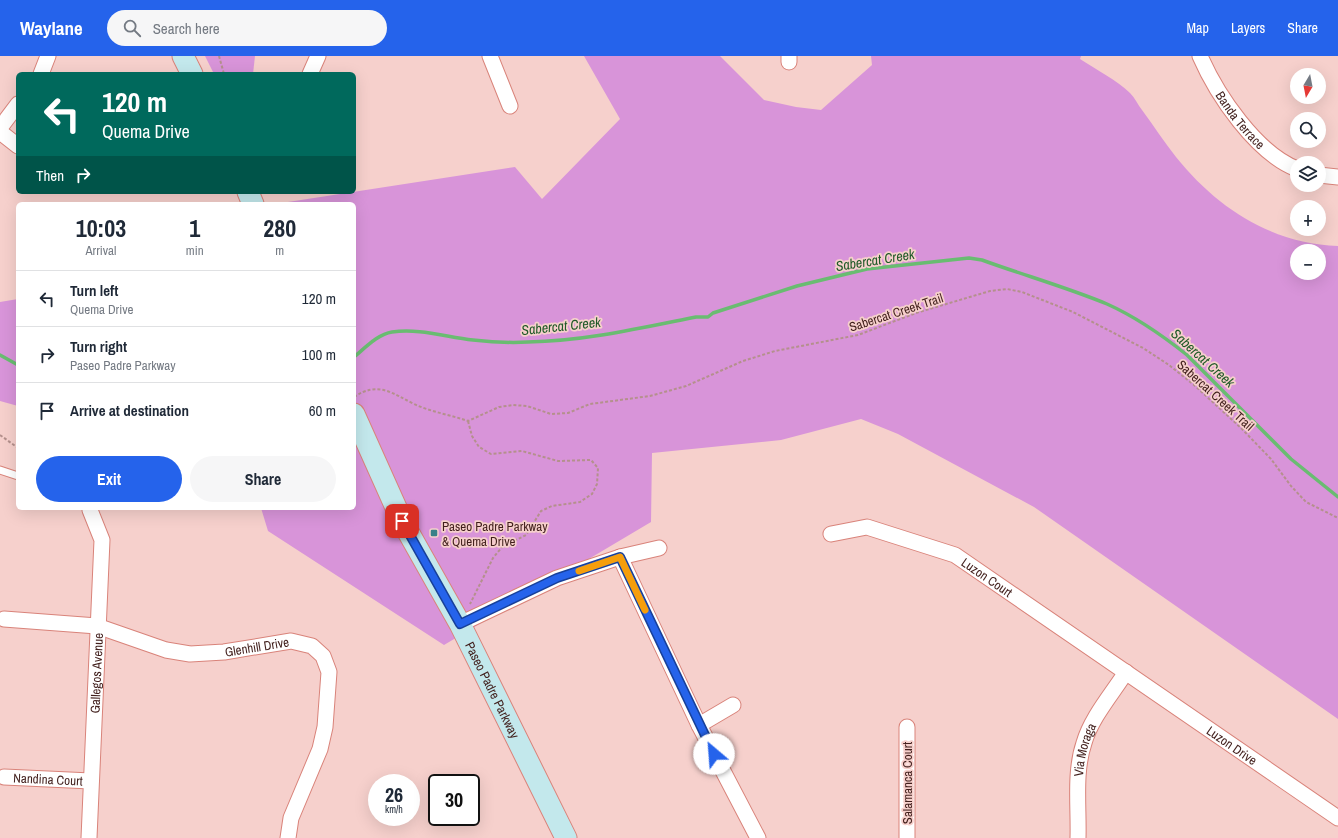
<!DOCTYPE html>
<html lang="en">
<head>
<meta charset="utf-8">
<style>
	body { margin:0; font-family:"Archivo Narrow",sans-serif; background:#f6f6f7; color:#1f2937; height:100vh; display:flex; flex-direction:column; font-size:15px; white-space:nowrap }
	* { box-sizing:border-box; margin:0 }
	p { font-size:13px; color:#747a83 }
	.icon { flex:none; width:22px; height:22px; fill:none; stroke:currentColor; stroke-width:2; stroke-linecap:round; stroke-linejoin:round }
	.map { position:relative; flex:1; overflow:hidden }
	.sheet { position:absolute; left:16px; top:146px; width:340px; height:308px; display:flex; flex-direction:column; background:#fff; border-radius:6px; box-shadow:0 4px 16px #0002 }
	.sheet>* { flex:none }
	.top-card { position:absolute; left:16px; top:16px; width:340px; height:122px; border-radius:6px; box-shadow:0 4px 16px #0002; background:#00695c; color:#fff; overflow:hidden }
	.needle { width:26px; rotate:190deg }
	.fabs { position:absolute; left:1290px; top:12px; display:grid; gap:8px }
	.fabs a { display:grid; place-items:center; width:36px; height:36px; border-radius:50%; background:#fff; box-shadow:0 4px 16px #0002; font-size:20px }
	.speed { position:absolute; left:368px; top:718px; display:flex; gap:8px; font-size:20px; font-weight:700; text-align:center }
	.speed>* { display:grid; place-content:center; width:52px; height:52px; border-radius:50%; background:#fff; box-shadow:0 4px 16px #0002; line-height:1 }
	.speed small { font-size:10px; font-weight:400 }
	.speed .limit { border:2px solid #111; border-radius:6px; background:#fff; color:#111 }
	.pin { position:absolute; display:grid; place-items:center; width:34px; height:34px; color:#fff; margin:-17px; border-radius:8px; box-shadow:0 2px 6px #0006 }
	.me { position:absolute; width:44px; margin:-22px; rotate:333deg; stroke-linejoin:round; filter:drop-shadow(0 0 3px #0008) }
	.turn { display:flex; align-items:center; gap:14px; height:84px; padding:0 20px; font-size:18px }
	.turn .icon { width:52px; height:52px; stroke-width:2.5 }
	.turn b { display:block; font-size:28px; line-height:34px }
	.then { display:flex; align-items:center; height:38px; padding:0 20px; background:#0003; gap:8px; font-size:15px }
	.eta { display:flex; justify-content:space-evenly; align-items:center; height:68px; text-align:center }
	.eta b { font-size:24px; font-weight:700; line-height:28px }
	.action { display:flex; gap:8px; margin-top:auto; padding:8px 20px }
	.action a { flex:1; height:46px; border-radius:24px; background:#2563eb; color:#fff; font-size:16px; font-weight:700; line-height:46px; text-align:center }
	.action a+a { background:#f6f6f7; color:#1f2937 }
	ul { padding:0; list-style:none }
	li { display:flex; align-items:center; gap:12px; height:56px; padding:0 20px; border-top:1px solid #e0e1e3 }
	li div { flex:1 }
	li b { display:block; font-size:15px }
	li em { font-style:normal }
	header { display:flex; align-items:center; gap:24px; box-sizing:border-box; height:56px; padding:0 20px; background:#2563eb; color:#fff }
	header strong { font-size:19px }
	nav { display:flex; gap:22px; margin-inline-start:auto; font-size:14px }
	.search { width:280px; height:36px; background:#f6f6f7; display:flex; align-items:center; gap:10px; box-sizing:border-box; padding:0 14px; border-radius:22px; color:#747a83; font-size:15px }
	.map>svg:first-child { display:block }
	.green { fill:#d894d9; fill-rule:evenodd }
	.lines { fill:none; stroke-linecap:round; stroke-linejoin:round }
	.stream { stroke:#69bc71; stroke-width:3.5 }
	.service-casing { stroke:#d9837a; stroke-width:9 }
	.minor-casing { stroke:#d9837a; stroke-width:17 }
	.secondary-casing { stroke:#d9837a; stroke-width:23 }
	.path { stroke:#b4908c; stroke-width:2; stroke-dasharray:3 2; stroke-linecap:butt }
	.service { stroke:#fff; stroke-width:7 }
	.minor { stroke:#fff; stroke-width:15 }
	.secondary { stroke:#c3e8ec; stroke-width:21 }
	.route-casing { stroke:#184099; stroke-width:10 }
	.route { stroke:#2563eb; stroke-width:7 }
	.slow { stroke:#f59e0b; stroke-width:7 }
	.poi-dot { fill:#398089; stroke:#f6d0cc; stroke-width:1.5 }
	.labels { text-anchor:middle; stroke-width:3.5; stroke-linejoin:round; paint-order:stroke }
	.street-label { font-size:13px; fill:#411f1c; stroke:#f6d0cc }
	.poi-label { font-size:13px; fill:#411f1c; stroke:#f6d0cc; text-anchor:start }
	.water-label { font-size:14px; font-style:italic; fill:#205a28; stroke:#f6d0cc }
</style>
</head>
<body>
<header>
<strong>Waylane</strong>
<div class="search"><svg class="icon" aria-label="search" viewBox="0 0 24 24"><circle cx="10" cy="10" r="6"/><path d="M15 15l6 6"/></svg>Search here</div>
<nav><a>Map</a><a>Layers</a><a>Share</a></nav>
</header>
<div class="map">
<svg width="1338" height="782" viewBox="0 0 1338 782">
	<rect width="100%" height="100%" fill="#f6d0cc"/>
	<g class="green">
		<polygon points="205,0 255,0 253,18 214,18"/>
		<path d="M 584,0 L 720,0 L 764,44 L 796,51 L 821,54 L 872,9 L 871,0 L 1081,0 L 1080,3 C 1095,13 1118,25 1130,37 C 1135,42 1138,49 1142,54 C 1154,70 1164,86 1176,101 C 1217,152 1272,188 1338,190 L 1338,663 L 1034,451 L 898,378 L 861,363 L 781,384 L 652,397 L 651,466 L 444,589 L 268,475 L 261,452 L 354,452 L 354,148 L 275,148 L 515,111 L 542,143 L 620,63 ZM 1297,195 L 1319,195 L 1319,217 L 1297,217 Z"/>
		<polygon points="18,243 18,350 0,345 0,246"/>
	</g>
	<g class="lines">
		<g class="stream">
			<polyline points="0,299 18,309"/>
			<path d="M 354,301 C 365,292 378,278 392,276 C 419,272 446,281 473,284 C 491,286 510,287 528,286 C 585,285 641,272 696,261 L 708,261 L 713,257 L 797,230 L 867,213 L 969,202 L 982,204 C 1023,219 1066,231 1107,248 C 1136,261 1162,279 1187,299 L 1291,403 L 1338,441"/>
		</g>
		<defs>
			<polyline id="service" points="0,414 18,420"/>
			<g id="minor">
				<polyline points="490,0 510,50"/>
				<polyline points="789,0 789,6"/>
				<path id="s1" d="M 1200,0 C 1217,39 1256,97 1297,113"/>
				<polyline points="41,18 48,0"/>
				<polyline points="310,18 318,0"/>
				<polyline points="0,72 18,48"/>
				<polyline points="0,76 18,90"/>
				<polyline points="1319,119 1338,121"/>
				<path id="s2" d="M 831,478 L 867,471 L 955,499 L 1338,762"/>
				<polyline points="620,501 699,669 758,782"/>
				<path id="s3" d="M 4,563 L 97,570 L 166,594 L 190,598 L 224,596 L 291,585 L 312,590 L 323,600 L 329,616 L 325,671 L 320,693 L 291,762 L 288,782"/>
				<polyline points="460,568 557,522 620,501 659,492"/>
				<polyline points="699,669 733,649"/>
				<polyline points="907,671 907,782"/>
				<path id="s4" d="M 4,721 L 91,725"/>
				<path id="s5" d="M 89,782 L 102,484 L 90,454"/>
				<path id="s6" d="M 1078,782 C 1079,752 1074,716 1084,687 C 1091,662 1112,638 1126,616"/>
			</g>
			<g id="secondary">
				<polyline points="183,0 192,18"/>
				<polyline points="248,136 253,148"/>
				<path id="s7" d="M 354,358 L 402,465 L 460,568 L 566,782"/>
			</g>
		</defs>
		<use href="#service" class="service-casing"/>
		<use href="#minor" class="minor-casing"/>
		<use href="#secondary" class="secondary-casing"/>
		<g class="path">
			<polyline points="219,0 224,18"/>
			<path d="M 354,341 C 378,325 392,337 414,348 C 431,356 451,359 468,365 L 499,351 L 513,349 L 527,350 L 551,358 L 568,357 L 590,348 L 650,340 L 686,330 L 743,305 L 775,295 L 858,279 L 916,257 L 990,235 L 1007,233 L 1022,236 L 1073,256 L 1143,292 L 1169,309 L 1194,329 L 1241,372 L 1271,403 L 1291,430 L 1306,446 L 1338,462"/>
			<polyline points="468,365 472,380 479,391 491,398 522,395 558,405 591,404 598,412 597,428 592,438 580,446 552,450 541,455 526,479 502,491 493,502 470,548"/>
			<polyline points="0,379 18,392"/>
		</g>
		<use href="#service" class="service"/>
		<use href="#minor" class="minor"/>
		<use href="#secondary" class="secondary"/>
	</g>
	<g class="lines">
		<defs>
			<polyline id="route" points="402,465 460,568 557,522 620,501 714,698"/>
		</defs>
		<use href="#route" class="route-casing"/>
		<use href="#route" class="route"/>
		<polyline class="slow" points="579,515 620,501 645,554"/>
	</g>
	<rect class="poi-dot" x="430" y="473" width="8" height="8" rx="2"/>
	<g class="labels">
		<g class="street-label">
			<text dy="5" stroke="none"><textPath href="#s1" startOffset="76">Banda Terrace</textPath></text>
			<text transform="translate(896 256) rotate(-18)" y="5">Sabercat Creek Trail</text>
			<text transform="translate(1216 339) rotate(42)" y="5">Sabercat Creek Trail</text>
			<text dy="5" stroke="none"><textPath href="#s2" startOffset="168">Luzon Court</textPath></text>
			<text dy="5" stroke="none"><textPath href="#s3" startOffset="258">Glenhill Drive</textPath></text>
			<text dy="5" stroke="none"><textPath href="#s5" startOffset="165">Gallegos Avenue</textPath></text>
			<text dy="5" stroke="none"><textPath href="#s7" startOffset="309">Paseo Padre Parkway</textPath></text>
			<text dy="5" stroke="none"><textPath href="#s2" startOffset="465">Luzon Drive</textPath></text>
			<text dy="5" stroke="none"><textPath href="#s6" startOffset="89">Via Moraga</textPath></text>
			<text dy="5" stroke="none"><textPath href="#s4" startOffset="44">Nandina Court</textPath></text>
			<text transform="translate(907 727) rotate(-90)" y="5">Salamanca Court</text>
		</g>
		<g class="poi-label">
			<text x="442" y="475">Paseo Padre Parkway<tspan x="442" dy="15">&amp; Quema Drive</tspan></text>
		</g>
		<g class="water-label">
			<text transform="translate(875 204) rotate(-9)" y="5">Sabercat Creek</text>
			<text transform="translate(561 270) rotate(-6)" y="5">Sabercat Creek</text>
			<text transform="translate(1203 302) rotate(42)" y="5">Sabercat Creek</text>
		</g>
	</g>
</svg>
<div class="fabs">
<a><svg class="needle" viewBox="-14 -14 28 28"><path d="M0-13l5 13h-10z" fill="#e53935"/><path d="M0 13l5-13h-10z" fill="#747a83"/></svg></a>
<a><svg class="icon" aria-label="search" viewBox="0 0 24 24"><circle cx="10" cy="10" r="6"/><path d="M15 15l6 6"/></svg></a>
<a><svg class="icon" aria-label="layers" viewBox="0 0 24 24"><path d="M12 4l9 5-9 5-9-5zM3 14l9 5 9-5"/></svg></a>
<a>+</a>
<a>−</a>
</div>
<div class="speed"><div>26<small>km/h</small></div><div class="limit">30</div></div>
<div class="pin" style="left:402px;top:465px;background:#d93025"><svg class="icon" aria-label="arrive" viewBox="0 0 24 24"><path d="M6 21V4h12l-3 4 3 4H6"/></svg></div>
<svg class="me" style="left:714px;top:698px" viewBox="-20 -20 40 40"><circle r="19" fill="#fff"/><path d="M0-13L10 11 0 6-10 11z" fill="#2563eb"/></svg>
<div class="top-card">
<div class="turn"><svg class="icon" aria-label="left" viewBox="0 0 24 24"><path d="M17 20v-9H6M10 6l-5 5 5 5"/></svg><div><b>120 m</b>Quema Drive</div></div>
<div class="then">Then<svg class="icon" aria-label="right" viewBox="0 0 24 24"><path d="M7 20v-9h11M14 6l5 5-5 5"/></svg></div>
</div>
<section class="sheet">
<div class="eta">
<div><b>10:03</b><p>Arrival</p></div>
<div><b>1</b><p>min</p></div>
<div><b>280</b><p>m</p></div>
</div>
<ul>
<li><svg class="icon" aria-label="left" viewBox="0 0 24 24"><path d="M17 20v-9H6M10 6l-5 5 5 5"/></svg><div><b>Turn left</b><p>Quema Drive</p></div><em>120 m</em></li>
<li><svg class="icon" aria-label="right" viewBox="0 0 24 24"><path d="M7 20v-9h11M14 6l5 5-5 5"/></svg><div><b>Turn right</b><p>Paseo Padre Parkway</p></div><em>100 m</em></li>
<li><svg class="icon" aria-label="arrive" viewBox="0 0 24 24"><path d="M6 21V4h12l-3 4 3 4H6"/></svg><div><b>Arrive at destination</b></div><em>60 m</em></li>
</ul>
<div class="action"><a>Exit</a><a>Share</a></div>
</section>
</div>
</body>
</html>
